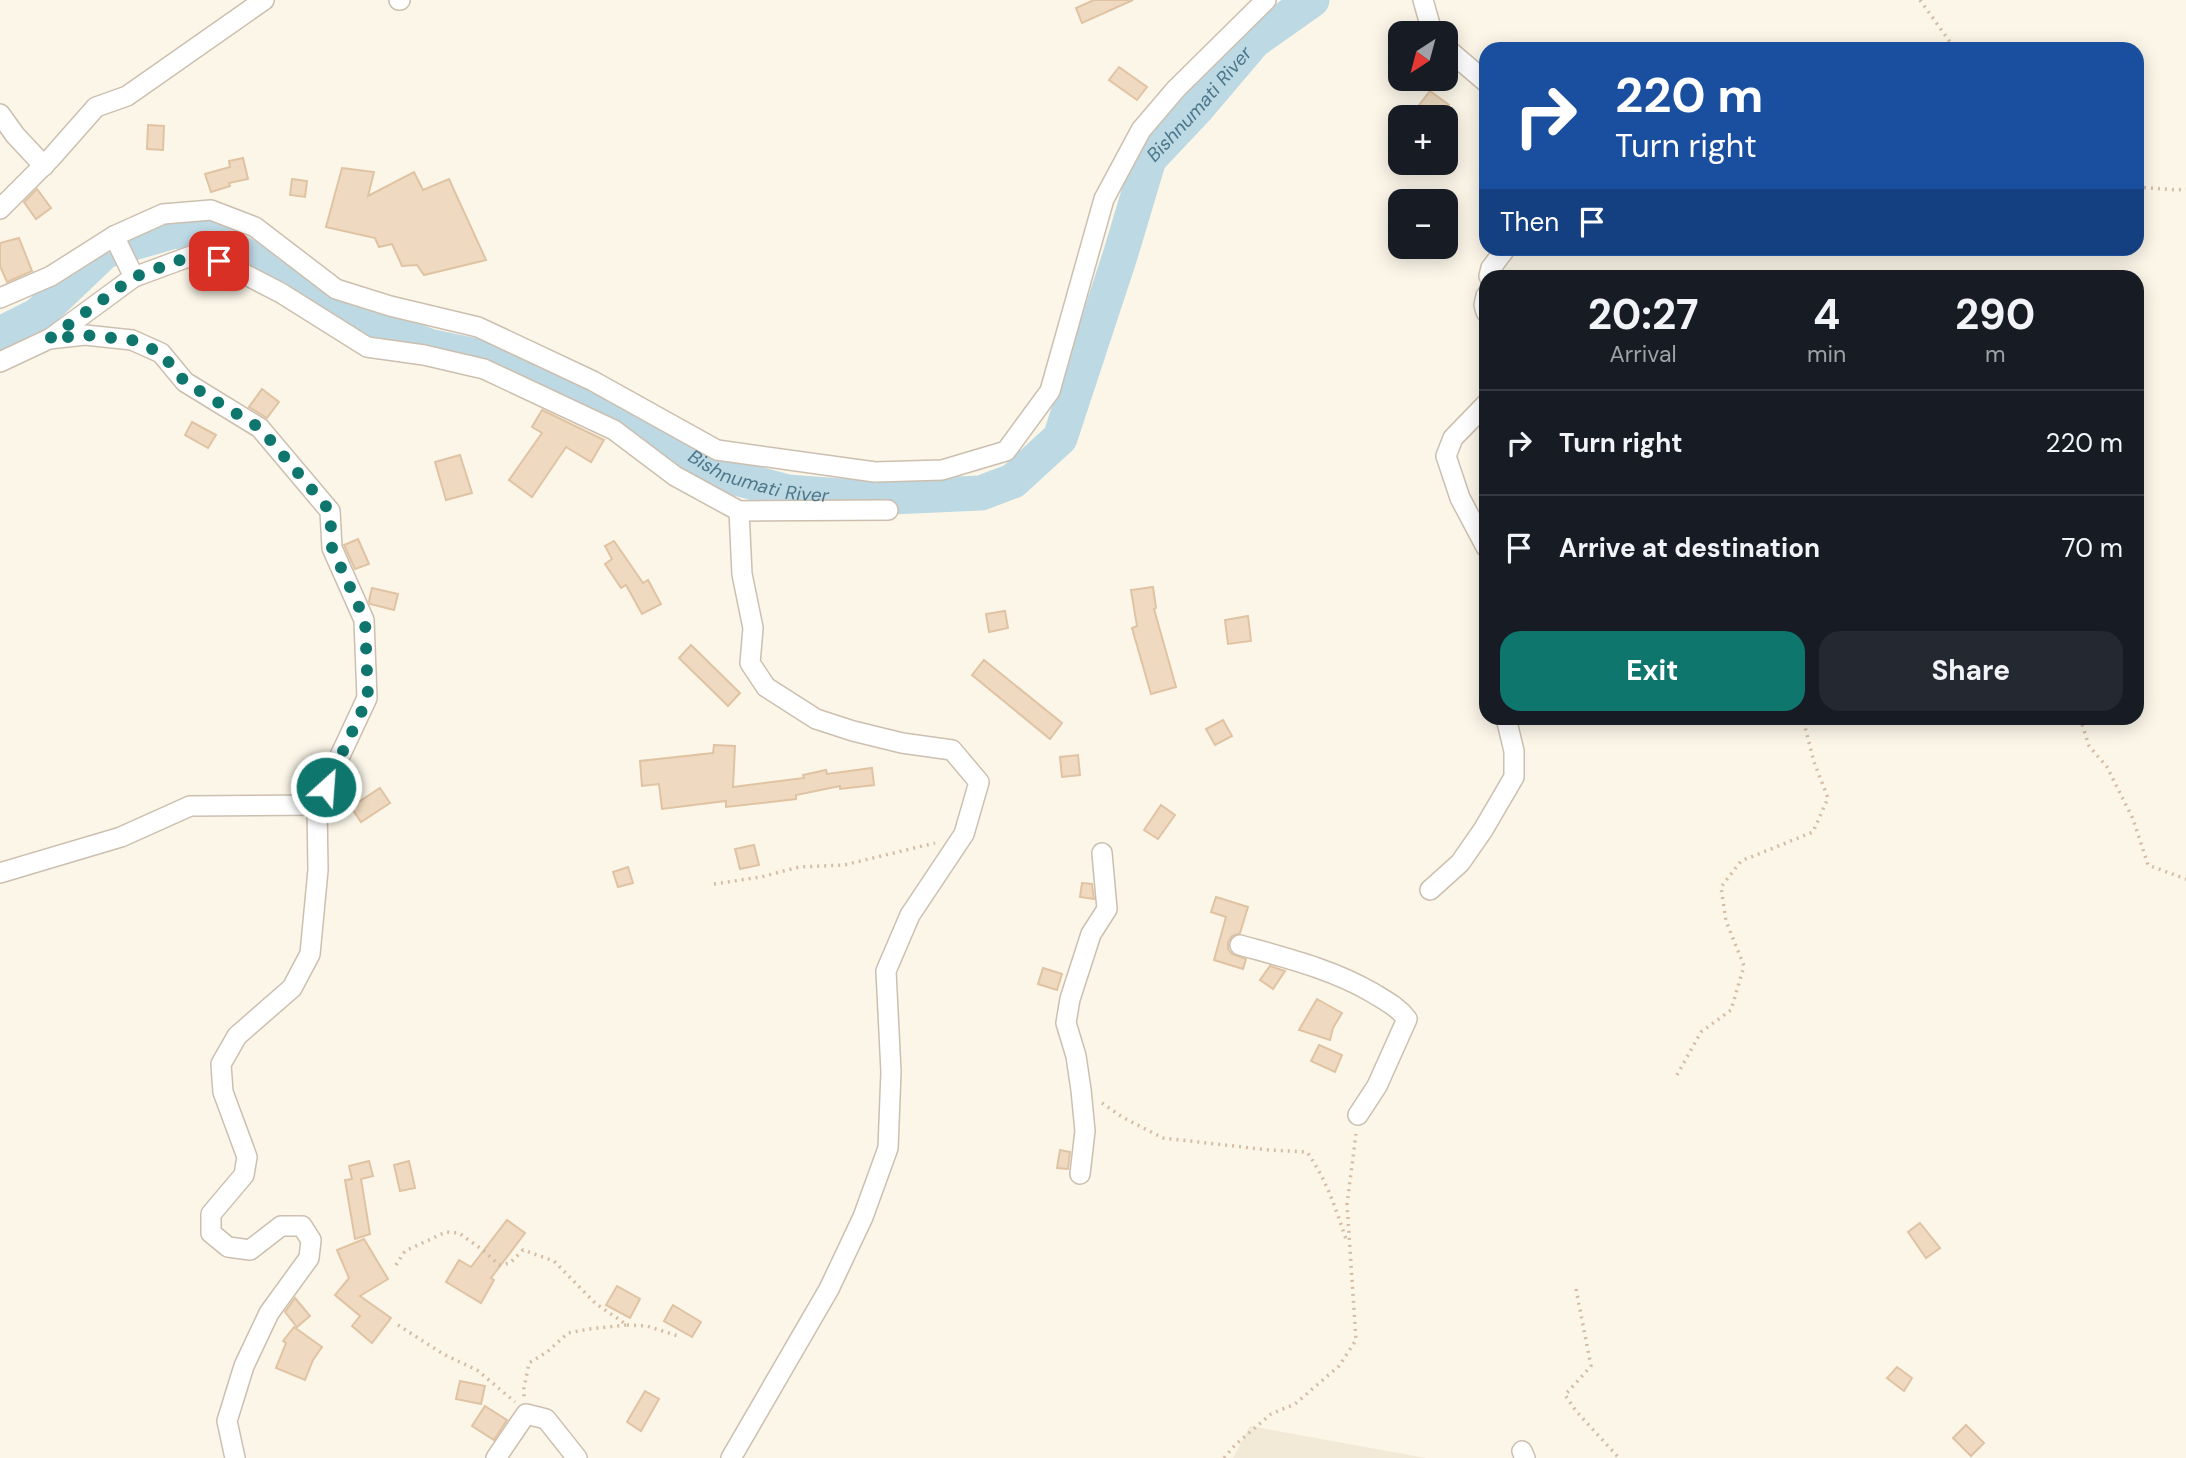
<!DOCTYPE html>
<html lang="en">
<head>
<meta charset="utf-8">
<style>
	body { margin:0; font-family:"DM Sans",sans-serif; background:#242831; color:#f1f3f6; height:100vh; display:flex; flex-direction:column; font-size:26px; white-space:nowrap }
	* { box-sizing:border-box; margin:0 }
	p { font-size:23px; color:#9ea1a6 }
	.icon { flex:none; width:38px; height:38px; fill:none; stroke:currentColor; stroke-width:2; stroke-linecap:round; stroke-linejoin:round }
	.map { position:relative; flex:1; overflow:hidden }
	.side { position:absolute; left:1479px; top:270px; width:665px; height:455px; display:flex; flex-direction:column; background:#171b24; border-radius:21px; box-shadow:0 4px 18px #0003 }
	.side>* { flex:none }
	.guide { position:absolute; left:1479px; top:42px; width:665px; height:214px; border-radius:21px; box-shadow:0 4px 18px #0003; background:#1a4fa0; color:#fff; overflow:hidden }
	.needle { width:46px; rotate:216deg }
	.controls { position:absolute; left:1388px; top:21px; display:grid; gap:14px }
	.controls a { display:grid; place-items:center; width:70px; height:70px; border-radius:14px; background:#171b24; box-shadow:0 4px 18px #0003; font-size:35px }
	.pin { position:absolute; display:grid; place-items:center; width:60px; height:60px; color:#fff; margin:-30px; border-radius:14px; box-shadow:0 4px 10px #0006 }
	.me { position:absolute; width:77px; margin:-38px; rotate:26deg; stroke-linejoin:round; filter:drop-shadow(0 0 5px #0008) }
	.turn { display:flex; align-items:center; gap:24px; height:147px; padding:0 21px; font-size:32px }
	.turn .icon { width:91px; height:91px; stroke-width:2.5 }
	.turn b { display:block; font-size:49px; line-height:60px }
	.then { display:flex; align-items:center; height:66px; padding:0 21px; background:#0003; gap:14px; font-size:26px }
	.eta { display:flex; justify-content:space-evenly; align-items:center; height:119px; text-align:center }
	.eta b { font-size:42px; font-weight:700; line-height:49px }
	.primary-button { display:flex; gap:14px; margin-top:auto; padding:14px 21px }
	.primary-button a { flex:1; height:80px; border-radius:21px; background:#0f766e; color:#fff; font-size:28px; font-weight:700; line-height:80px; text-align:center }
	.primary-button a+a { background:#242831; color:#f1f3f6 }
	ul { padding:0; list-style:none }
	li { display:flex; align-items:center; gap:21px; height:105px; padding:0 21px; border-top:2px solid #363941 }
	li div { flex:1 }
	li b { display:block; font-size:26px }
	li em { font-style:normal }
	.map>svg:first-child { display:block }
	.residential { fill:#f2e9d7 }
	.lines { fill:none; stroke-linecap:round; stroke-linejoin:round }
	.river { stroke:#bdd9e4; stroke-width:35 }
	.building { fill:#efdac1; stroke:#e0c3a3; stroke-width:2 }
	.minor-casing { stroke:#ccbfaf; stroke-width:22 }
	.path { stroke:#d4bda4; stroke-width:3.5; stroke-dasharray:2 5; stroke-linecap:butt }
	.minor { stroke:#fff; stroke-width:19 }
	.route { stroke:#0f766e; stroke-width:12; stroke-dasharray:0 21.6 }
	.labels { text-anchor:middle; stroke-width:5; stroke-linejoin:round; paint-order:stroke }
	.water-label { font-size:19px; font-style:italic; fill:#4c788c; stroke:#fefaee }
</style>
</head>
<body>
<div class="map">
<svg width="2186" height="1458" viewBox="0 0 2186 1458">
	<rect width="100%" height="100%" fill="#fbf6e8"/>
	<polygon class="residential" points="1250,1426 1426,1458 1233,1458"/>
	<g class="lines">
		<path class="river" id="s1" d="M 0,334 L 38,315 L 105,251 L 175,231 L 215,240 L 258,262 L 319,299 L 372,325 L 429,346 L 519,365 L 632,419 L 725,475 L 787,492 L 868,498 L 981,493 L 1013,481 L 1060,438 L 1120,256 L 1149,159 L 1198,107 L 1254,41 L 1312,0"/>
	</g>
	<g class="building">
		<polygon points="1094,0 1133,0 1082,23 1076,8"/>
		<polygon points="1119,67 1147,87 1137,100 1109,80"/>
		<polygon points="1430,91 1449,105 1440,117 1410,117"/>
		<polygon points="148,125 164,126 163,150 147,149"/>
		<polygon points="243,158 248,179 229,183 230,186 211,192 205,174 230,167 229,161"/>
		<polygon points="342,168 374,172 368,196 414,172 423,190 449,179 486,260 424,275 417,265 402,266 392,244 379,247 375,238 326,227"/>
		<polygon points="292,179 307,181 305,197 290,195"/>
		<polygon points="37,189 51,208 36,219 24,202"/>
		<polygon points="19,238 32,271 7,282 0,266 0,243"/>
		<polygon points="262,389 279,402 267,418 249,407"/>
		<polygon points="542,410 604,440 591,462 566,447 532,497 509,480 542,433 532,427"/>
		<polygon points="192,422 216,435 208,448 185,435"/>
		<polygon points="460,455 472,493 446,500 435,462"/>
		<polygon points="358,539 369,564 355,569 344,545"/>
		<polygon points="614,541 643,583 648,580 661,604 642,614 626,585 621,588 605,564 612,559 605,546"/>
		<polygon points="1153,587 1156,608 1154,609 1176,687 1151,694 1132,628 1137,626 1131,590"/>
		<polygon points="372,588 398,594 394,610 370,604 369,601"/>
		<polygon points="1005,611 1008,628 989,632 986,614"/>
		<polygon points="1248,616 1251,641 1228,644 1225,620"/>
		<polygon points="691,645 740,693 728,706 679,658"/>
		<polygon points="984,660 1062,723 1050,739 972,675"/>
		<polygon points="1223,720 1232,736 1215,745 1206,729"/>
		<polygon points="714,745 735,746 733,787 804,778 803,775 826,770 827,774 872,768 874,785 840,789 840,786 796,795 796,799 726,807 726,801 662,809 659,784 642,786 640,761 713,753"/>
		<polygon points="1078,755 1080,775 1062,777 1060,757"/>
		<polygon points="380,788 390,803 361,822 351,807"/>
		<polygon points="1161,805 1175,815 1158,839 1144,830"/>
		<polygon points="754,845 759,865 740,869 735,849"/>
		<polygon points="628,867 633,883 618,887 613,872"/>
		<polygon points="1082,883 1092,884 1094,899 1080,897"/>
		<polygon points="1216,897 1248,907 1240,933 1232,936 1228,942 1228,949 1232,954 1246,959 1243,969 1214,960 1226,917 1211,912"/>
		<polygon points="1270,966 1285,971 1273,989 1260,980"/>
		<polygon points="1043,968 1062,974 1057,990 1038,984"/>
		<polygon points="1317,999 1342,1013 1333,1028 1330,1040 1299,1030"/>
		<polygon points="1319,1045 1342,1055 1335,1072 1311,1061"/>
		<polygon points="1060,1150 1070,1152 1068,1169 1057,1168"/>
		<polygon points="369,1161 373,1176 361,1179 370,1234 355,1239 345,1180 352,1179 349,1166"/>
		<polygon points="409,1161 415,1188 400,1191 394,1165"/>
		<polygon points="507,1220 525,1233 491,1278 494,1280 481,1303 446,1282 459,1260 471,1267"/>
		<polygon points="1920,1223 1940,1248 1926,1258 1908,1232"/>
		<polygon points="364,1239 388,1279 360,1296 391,1318 372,1343 352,1326 360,1316 335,1295 349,1278 337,1250"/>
		<polygon points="617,1286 640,1299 630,1318 606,1305"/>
		<polygon points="295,1298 310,1316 297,1327 285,1312"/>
		<polygon points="673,1305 701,1322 692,1337 664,1321"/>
		<polygon points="294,1327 322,1347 313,1360 305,1380 276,1368 286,1343 283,1341"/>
		<polygon points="1897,1367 1912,1378 1904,1391 1887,1378"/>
		<polygon points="460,1381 485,1386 481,1404 456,1399"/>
		<polygon points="645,1391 659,1399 641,1431 627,1422"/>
		<polygon points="485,1406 507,1420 494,1440 472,1426"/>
		<polygon points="1966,1425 1984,1443 1971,1456 1953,1438"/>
	</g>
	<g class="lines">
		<defs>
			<g id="minor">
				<polyline points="399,0 400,0"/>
				<polyline points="1423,0 1431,28 1435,33"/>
				<polyline points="1446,48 1486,82"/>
				<polyline points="0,114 15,135 44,166"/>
				<polyline points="0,209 51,158 96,107 127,96 264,0"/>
				<polyline points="114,236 134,277"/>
				<polyline points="1489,276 1491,268 1506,248"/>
				<polyline points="1486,296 1484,305 1486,312"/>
				<polyline points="0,298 51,276 114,236 163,214 211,210 255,227 336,289 390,306 478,327 593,381 717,450 875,472 942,470 1006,451 1050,391 1104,199 1141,130 1176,89 1266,0"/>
				<polyline points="51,338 134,277 202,252 281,293 367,347 424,355 484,369 614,430 675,476 739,511 888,510"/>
				<polyline points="0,362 49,339 85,335 132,340 161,353 185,382 260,428 330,511 332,548 364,620 367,698 317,805 318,870 310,954 292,988 237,1036 221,1064 223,1092 247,1157 244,1175 211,1214 211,1233 228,1247 250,1250 281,1226 302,1226 311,1240 309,1258 269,1313 244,1366 227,1421 235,1458"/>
				<polyline points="1486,404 1453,438 1446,456 1460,498 1486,547"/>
				<polyline points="0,873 121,837 190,806 317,805"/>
				<polyline points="1430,890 1460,863 1483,830 1514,777 1514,751 1506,718"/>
				<path d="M 1240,945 C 1286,958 1332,969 1373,993 C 1386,1001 1398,1007 1407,1019 L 1377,1086 L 1358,1115"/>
				<polyline points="1080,1174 1085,1131 1081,1090 1076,1056 1066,1023 1070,999 1091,934 1107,909 1102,853"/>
				<polyline points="1522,1451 1525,1458"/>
				<polyline points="496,1458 526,1414 546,1419 577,1458"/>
				<polyline points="731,1458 829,1289 863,1217 888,1148 891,1072 886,971 910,915 964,834 979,782 952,750 902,743 853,731 816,719 766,687 750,663 753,628 742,574 739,511"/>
			</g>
		</defs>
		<use href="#minor" class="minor-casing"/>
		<g class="path">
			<polyline points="1920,0 1955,49"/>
			<polyline points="2137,187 2177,190 2186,189"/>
			<polyline points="2080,718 2089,746 2107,767 2133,819 2148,865 2186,879"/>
			<polyline points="714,884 761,877 799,867 844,865 935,843"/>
			<polyline points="1677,1075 1701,1032 1731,1010 1744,966 1726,921 1721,887 1741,861 1813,832 1828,798 1814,762 1805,727 1808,718"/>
			<path d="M 1102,1103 L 1122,1117 L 1163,1138 L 1269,1150 L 1307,1152 C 1327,1180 1336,1210 1347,1242"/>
			<polyline points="396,1265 405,1251 446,1232 459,1233 484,1251 499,1265 510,1263 523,1250 554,1261 595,1303 627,1325 589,1329 568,1333 547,1352 529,1363 524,1388 524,1398"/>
			<polyline points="1576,1289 1591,1366 1565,1395 1576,1411 1619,1458"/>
			<polyline points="398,1325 443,1354 477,1370 515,1402"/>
			<polyline points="627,1325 647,1326 678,1336"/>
			<polyline points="1224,1458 1235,1445 1271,1414 1295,1404 1339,1366 1356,1340 1347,1204 1356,1134"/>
		</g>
		<use href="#minor" class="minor"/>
	</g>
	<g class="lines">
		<polyline class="route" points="219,261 202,252 134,277 49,339 85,335 132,340 161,353 185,382 260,428 330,511 332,548 365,620 368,698 326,787"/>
	</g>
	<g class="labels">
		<g class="water-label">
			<text dy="7" stroke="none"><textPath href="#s1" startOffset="1538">Bishnumati River</textPath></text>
			<text dy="7" stroke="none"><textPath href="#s1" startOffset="847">Bishnumati River</textPath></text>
		</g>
	</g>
</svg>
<div class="controls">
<a><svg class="needle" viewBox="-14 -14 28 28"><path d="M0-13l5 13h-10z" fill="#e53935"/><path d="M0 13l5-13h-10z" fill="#9ea1a6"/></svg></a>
<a>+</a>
<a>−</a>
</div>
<div class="pin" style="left:219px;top:261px;background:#d93025"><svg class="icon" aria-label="arrive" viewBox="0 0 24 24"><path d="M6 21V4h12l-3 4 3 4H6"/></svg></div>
<svg class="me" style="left:326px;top:787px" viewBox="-20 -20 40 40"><circle r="17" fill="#0f766e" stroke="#fff" stroke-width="3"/><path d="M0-11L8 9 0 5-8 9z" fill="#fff"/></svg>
<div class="guide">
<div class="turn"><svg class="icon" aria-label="right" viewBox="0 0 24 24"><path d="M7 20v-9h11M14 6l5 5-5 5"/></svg><div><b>220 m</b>Turn right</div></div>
<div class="then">Then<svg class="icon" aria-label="arrive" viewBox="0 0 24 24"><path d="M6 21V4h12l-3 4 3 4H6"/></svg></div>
</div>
<section class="side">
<div class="eta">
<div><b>20:27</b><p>Arrival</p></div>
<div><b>4</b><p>min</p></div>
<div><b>290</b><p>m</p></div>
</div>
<ul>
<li><svg class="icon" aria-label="right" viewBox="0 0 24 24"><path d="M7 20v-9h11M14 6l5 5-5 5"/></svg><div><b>Turn right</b></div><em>220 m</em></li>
<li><svg class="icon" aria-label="arrive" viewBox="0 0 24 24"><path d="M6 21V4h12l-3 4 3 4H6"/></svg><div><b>Arrive at destination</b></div><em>70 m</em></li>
</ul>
<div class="primary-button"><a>Exit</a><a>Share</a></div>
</section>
</div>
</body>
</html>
